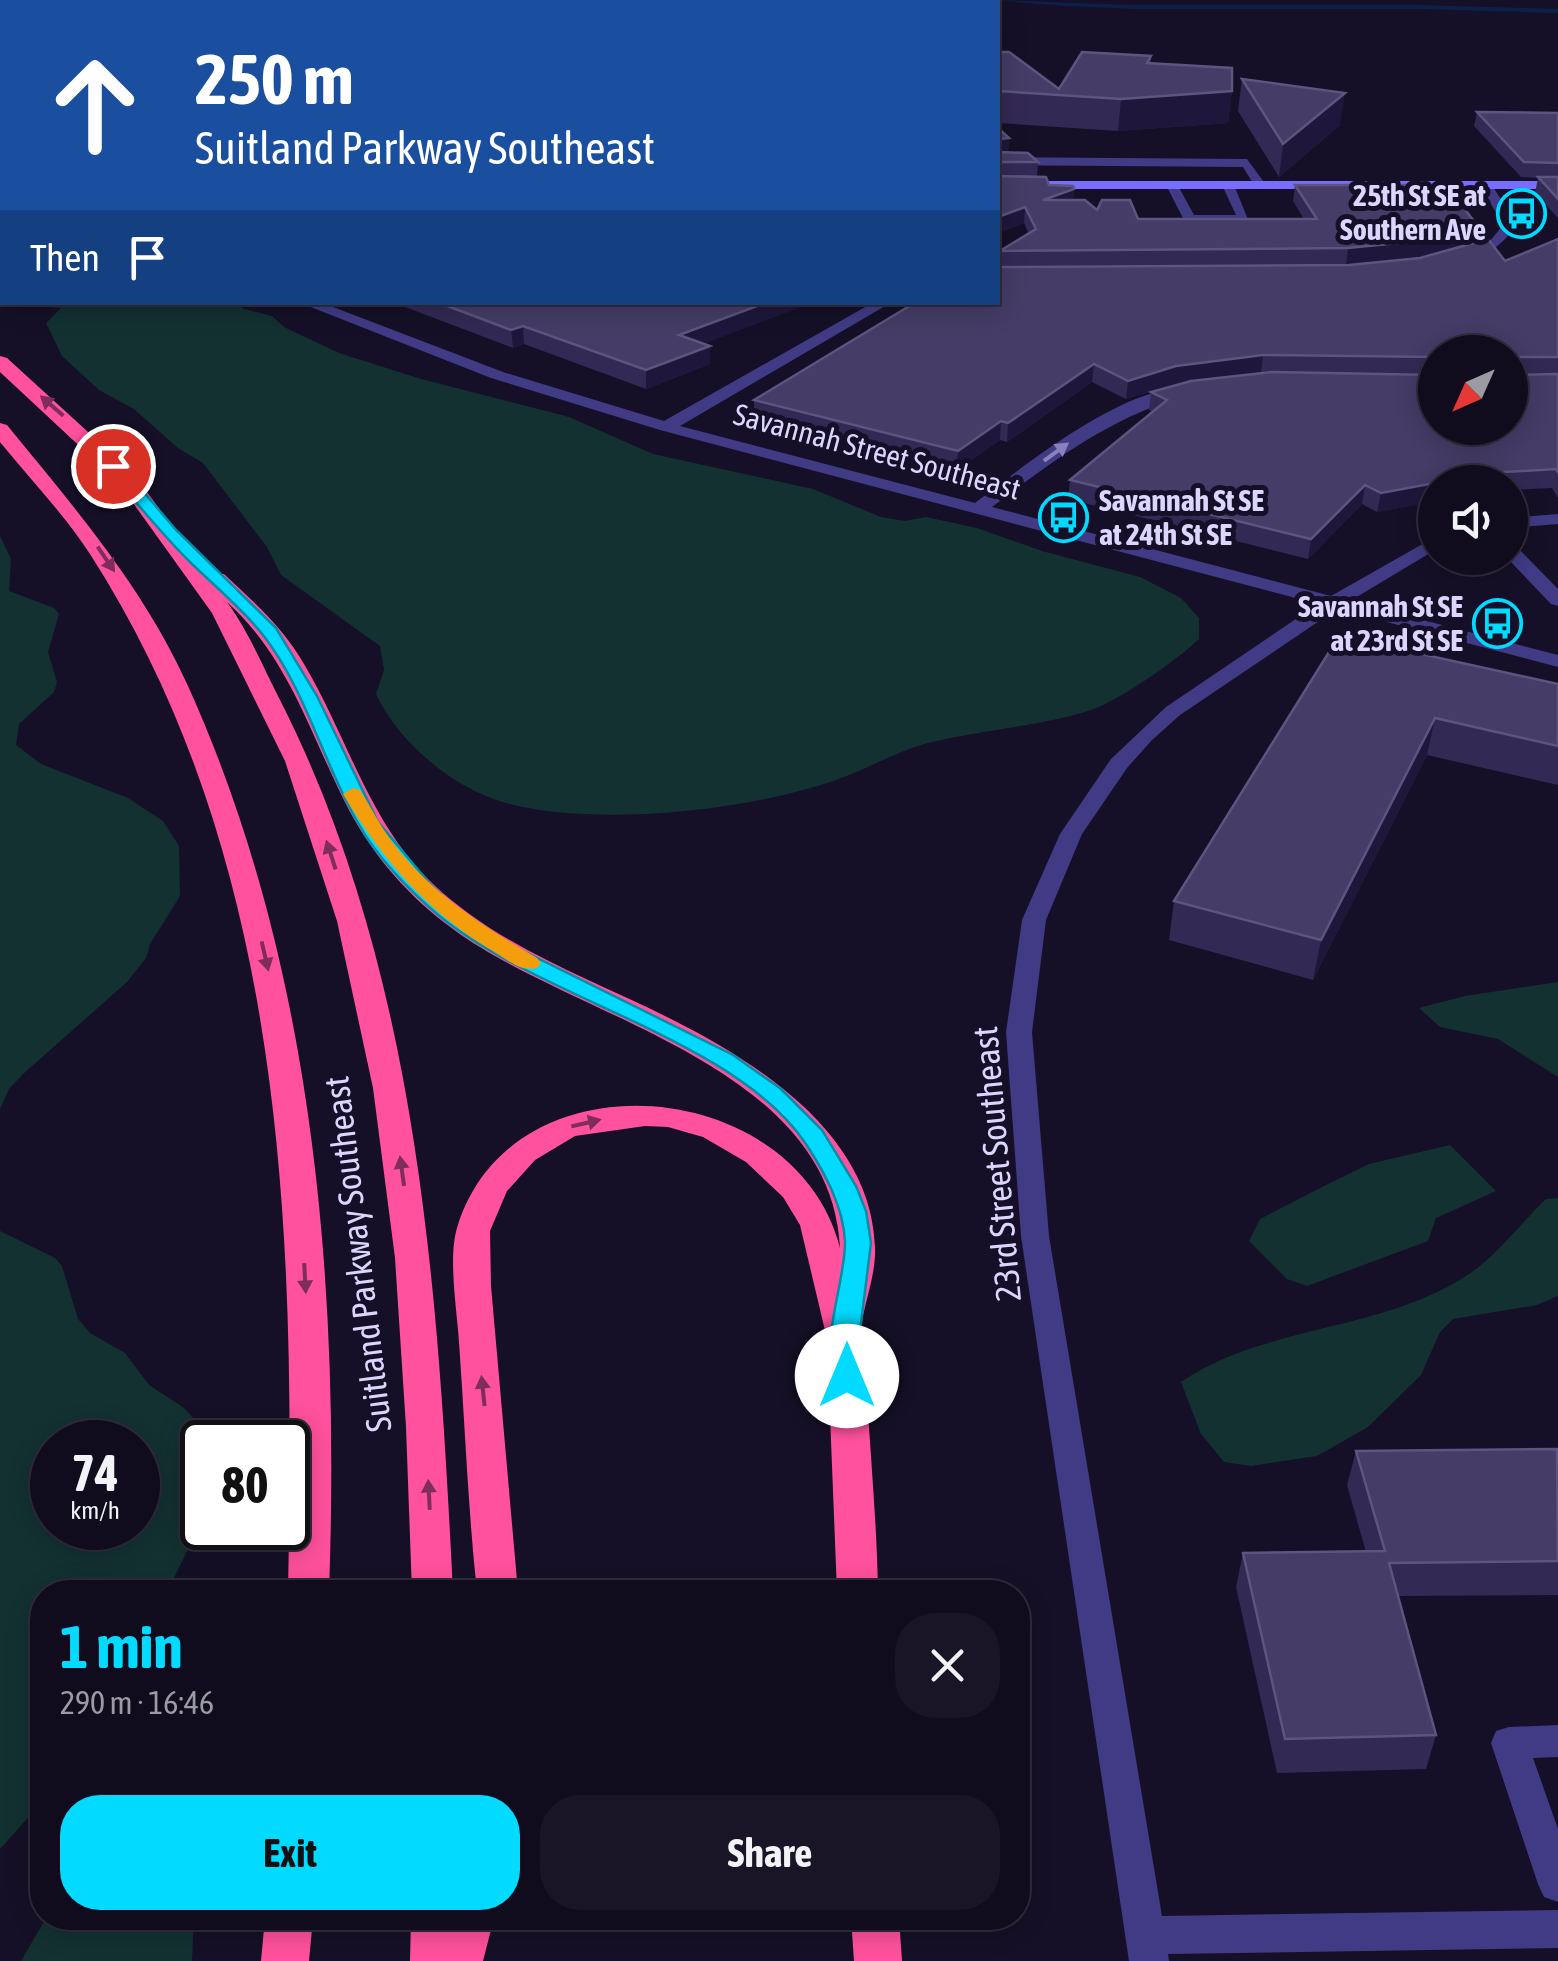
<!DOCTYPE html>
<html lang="en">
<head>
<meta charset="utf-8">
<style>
	body { margin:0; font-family:"Asap Condensed",sans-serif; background:#191526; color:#f1f3f6; height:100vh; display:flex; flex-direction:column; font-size:38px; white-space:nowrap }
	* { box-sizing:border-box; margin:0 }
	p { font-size:32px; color:#9c9ba4 }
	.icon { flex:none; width:55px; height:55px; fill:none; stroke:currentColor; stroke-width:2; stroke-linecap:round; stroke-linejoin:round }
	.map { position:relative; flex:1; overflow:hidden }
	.drawer { position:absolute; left:30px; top:1580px; width:1000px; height:350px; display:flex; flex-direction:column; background:#100c1d; border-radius:40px; box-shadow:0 5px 25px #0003,0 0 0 2px #302c3b }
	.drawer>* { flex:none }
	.top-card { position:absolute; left:0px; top:0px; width:1000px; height:305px; box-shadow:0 5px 25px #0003,0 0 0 2px #302c3b; background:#1a4fa0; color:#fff; overflow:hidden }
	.needle { width:65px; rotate:225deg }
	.controls { position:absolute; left:1418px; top:335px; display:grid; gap:20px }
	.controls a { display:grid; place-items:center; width:110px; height:110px; border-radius:50%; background:#100c1d; box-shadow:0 5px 25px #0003,0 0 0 2px #302c3b; font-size:50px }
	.speed { position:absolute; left:30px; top:1420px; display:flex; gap:20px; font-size:50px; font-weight:700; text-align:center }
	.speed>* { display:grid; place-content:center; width:130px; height:130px; border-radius:50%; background:#100c1d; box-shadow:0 5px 25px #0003,0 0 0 2px #302c3b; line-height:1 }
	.speed small { font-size:25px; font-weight:400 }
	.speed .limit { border:5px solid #111; border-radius:15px; background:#fff; color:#111 }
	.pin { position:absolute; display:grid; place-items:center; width:85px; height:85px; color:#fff; margin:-42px; border:5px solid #fff; border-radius:50%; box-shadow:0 2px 10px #0007 }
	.me { position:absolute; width:110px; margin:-55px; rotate:0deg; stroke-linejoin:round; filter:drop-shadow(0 0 8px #0008) }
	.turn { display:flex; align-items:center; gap:35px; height:210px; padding:0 30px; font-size:45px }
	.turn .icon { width:130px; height:130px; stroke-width:2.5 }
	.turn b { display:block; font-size:70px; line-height:85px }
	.then { display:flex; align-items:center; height:95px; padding:0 30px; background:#0003; gap:20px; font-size:38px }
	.round { display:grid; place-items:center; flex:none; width:105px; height:105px; border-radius:40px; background:#191526 }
	.head { display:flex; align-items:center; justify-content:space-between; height:170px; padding:0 30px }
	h1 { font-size:60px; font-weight:700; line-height:75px; color:#02dbff }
	.action { display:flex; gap:20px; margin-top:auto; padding:20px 30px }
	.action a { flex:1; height:115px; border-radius:40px; background:#02dbff; color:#111; font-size:40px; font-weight:700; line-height:115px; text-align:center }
	.action a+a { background:#191526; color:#f1f3f6 }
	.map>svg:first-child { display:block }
	.green { fill:#133131; fill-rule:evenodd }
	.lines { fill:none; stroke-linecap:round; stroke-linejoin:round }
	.stream { fill:#0c2049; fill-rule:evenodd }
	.lane { fill:#413b86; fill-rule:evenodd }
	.street { fill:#413b86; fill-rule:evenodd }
	.secondary { fill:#776dff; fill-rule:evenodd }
	.highway { fill:#ff519d; fill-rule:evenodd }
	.wall { fill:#332955; fill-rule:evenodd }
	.shaded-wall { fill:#1f173b }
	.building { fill:#453c67; stroke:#5d547f; stroke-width:2.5 }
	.oneway { fill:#7e2d5c }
	.oneway2 { fill:#8781bc }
	.route { fill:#02dbff; stroke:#018ea6; stroke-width:2.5 }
	.slow { fill:#f59e0b }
	.labels { text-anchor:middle; stroke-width:10; stroke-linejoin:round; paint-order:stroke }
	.far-poi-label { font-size:30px; font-weight:bold; fill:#dcd6ff; stroke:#151027; text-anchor:end }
	.far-street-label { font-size:30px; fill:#dcd6ff; stroke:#151027 }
	.street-label { font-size:35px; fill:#dcd6ff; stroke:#151027 }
</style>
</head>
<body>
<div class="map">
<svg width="1558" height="1961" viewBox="0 0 1558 1961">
	<rect width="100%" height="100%" fill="#151027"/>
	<g class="green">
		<path d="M 4,303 L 234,303 L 244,309 L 272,316 L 284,327 L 339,353 L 421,379 L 569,417 L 653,454 L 813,489 L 881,517 L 905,521 L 926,517 L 977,528 L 1042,551 L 1140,577 L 1181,598 L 1199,618 L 1199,639 C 1176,661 1115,704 1085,712 C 1034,727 979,730 928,743 C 898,751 873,766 844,777 C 758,810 596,828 506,803 C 454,789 399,743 376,694 L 384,670 L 380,646 L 281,575 L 267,547 L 203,463 L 178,448 L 134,409 L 99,390 L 62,356 L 46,323 L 61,308 Z"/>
		<polygon points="0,536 11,559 9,591 54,608 59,614 48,652 57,682 54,692 19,724 16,745 41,764 128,798 163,821 179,846 180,896 150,944 146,958 127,982 23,1074 9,1089 0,1109"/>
		<polygon points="1558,982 1558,1077 1498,1039 1440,1027 1419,1008 1465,996"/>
		<polygon points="1450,1145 1496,1191 1436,1218 1428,1241 1307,1286 1287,1279 1249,1241 1260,1219 1326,1185 1369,1164"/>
		<path d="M 1558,1198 L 1558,1296 L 1537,1305 L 1453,1319 L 1440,1332 L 1421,1375 L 1368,1427 L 1317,1456 L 1251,1466 L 1224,1462 L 1201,1434 L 1181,1382 C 1266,1324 1383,1332 1469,1274 C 1497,1255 1521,1223 1546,1199 Z"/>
		<path d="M 0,1231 L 55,1258 L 62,1266 L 78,1319 L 90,1333 L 125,1353 L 149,1385 L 184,1408 L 196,1421 L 202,1438 L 202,1521 L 167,1592 L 42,1592 L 42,1802 L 0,1849 ZM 52,1442 L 138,1442 L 138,1528 L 52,1528 Z"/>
		<polygon points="46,1918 194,1918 192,1961 21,1961"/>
	</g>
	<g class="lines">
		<polygon class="stream" points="993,0 1136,5 1418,5 1558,9 1558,13 1418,9 1136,9 1066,6"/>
		<g class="lane">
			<polygon points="998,157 1247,159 1266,185 1256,188 1243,167 998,165"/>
			<polygon points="1228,181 1234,185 1249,222 1185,222 1166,185 1176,182 1194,215 1236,215 1222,185"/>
			<polygon points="1510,545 1516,546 1558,589 1558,606 1551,604 1507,558"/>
			<polygon points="1558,1725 1558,1757 1533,1758 1558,1829 1558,1902 1544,1897 1538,1884 1491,1743 1496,1731 1509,1727"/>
		</g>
		<g class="street">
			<path d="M 1486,181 L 1490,182 L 1517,225 C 1502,245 1482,262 1456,262 L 1456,256 L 1490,241 L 1503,225 L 1480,185 Z"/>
			<path d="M 298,302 L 320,302 L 503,372 L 664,421 L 874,302 L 892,302 L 680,426 L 975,503 C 1023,467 1128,382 1189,389 L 1189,395 C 1112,416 1054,460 992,507 L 1331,596 L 1435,537 L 1435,550 L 1350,601 L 1558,655 L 1558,667 L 1337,609 L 1180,715 L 1152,740 L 1127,768 L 1082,834 L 1046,920 L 1032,1032 L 1049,1236 L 1162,1916 L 1558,1910 L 1558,1948 L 1168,1954 L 1169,1961 L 1129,1961 L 1021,1236 L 1006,1032 L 1022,920 L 1060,834 L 1111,759 L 1166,707 L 1318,604 L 660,430 L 491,378 Z"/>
			<polygon points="1558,514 1558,524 1510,528 1510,518"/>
		</g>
		<g class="secondary">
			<rect x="0" y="180" width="2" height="8"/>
			<rect x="998" y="181" width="560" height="8"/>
		</g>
		<g class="highway">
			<path d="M 0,356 L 7,358 L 133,473 L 208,575 L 224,574 C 254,602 283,628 304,664 C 348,738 369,823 433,884 C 502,949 592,979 675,1021 C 763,1066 872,1137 875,1248 C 876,1276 864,1302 861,1329 C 859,1343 866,1380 867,1397 C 871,1462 877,1527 878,1592 L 837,1592 L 827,1339 L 800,1225 L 783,1197 L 746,1162 L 703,1137 L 668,1127 L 645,1126 L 575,1136 L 535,1160 L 507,1191 L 490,1231 L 491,1286 L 518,1592 L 477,1592 C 468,1509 465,1425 459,1342 C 457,1310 448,1258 457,1228 C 510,1050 796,1075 840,1248 C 831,1063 574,1019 453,929 C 410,898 374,857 349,810 C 311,737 290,659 227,602 C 249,632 264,669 281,702 C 419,975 438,1292 453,1592 L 412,1592 L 406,1427 L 395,1258 L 373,1088 L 337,921 L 285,761 L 212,613 L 118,482 L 0,372 Z"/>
			<path d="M 0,423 L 7,425 C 74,507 144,588 188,686 C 315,967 340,1288 329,1592 L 288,1592 C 295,1238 288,862 90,554 C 64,514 30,479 0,442 Z"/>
			<polygon points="265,1918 313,1918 309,1961 261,1961"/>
			<polygon points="411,1918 494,1918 483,1961 410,1961"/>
			<polygon points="851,1918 899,1918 902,1961 854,1961"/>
		</g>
	</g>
	<g class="wall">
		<polygon points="998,52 1059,89 1151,56 1151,63 1232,91 1228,123 1118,131 998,123"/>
		<polygon points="1242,79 1340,125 1279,177 1238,111"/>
		<polygon points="1477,112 1558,113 1558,218 1535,193 1538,178 1521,177 1474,126"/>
		<path d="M 998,128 L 1009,138 L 1008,153 L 1038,162 L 1037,177 L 1049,185 L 1074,189 L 1073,200 L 1097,210 L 1138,219 L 1304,219 L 1293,201 L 1295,185 L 1474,242 L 1415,258 L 1505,261 L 1558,239 L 1558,498 L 1552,488 L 1510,490 L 1510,482 L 1435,482 L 1435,501 L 1377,512 L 1362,504 L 1308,559 L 1068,499 L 1070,480 L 1152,412 L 1149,410 L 1151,392 L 1187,382 L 1174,384 L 1126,399 L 1092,382 L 1007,442 L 1000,440 L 957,470 L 754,418 L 754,400 L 999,267 L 1000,251 L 1029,234 L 1024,223 L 998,233 ZM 1435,352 L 1510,428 L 1435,428 Z"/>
		<polygon points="392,302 630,302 704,344 710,364 646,389 524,344 513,348"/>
		<polygon points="1339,636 1558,684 1558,785 1427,755 1313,980 1169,940 1174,901"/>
		<polygon points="1356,1451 1558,1452 1558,1595 1398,1596 1436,1735 1426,1769 1277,1773 1236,1587 1243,1553 1366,1552 1347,1485"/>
	</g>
	<g class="shaded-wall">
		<polygon points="1232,91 1228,123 1118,131 1121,99"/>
		<polygon points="1345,93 1340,125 1279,177 1283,144"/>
		<polygon points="1009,138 1008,153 998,154 998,139"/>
		<polygon points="1074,189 1073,205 1043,200"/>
		<polygon points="1025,207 1024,223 998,233 998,217"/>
		<polygon points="1477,225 1474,242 1415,258 1346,265 1348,248"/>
		<polygon points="768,302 814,302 680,353 679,335"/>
		<polygon points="523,326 524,344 513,348 511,330"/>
		<polygon points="710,346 710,364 646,389 646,370"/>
		<polygon points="1263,355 1261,373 1174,384 1126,399 1128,381 1176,366"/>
		<polygon points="1094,364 1092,382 1007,442 1008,423"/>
		<polygon points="1001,421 1000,440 957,470 958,451"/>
		<polygon points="1489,473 1487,482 1436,482"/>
		<polygon points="1435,483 1435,501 1377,512 1381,493"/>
		<polygon points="1365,485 1362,504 1308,559 1311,539"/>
		<polygon points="1435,718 1427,755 1313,980 1321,940"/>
	</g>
	<g class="building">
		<polygon points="998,52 1009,52 1059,89 1082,52 1151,56 1147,63 1232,68 1232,91 1121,99 998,91"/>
		<polygon points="1242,79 1345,93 1283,144"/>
		<polygon points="1477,112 1558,113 1558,163 1524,162"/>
		<polygon points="998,128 1009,138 998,139"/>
		<polygon points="998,152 1028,153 1038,162 999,162 998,163"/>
		<polygon points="998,176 1046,177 1049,185 1073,186 1074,189 1043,200 1085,200 1097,210 1102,200 1130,200 1138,219 1317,219 1295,185 1446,185 1477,225 1418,241 1348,248 1000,251 1036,229 1025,207 998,217"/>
		<polygon points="1538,177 1558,177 1558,199"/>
		<polygon points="1488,239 1505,261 1558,239 1558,357 1514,357 1510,361 1514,375 1558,374 1558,472 1556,469 1489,473 1381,493 1365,485 1311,539 1070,480 1167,400 1151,392 1191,381 1272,372 1435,375 1435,428 1510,428 1510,352 1435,352 1435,357 1263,355 1176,366 1128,381 1094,364 1008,423 1001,421 958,451 754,400 916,302 998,302 998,261 999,267 1349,265 1420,258"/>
		<polygon points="437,302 630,302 640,306 650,302 768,302 679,335 710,346 646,370 523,326 511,330"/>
		<polygon points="1339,636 1558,684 1558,746 1435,718 1321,940 1174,901"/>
		<polygon points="1557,1449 1558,1561 1389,1563 1436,1735 1285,1739 1243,1553 1385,1551 1356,1451"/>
	</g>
	<defs><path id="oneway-solid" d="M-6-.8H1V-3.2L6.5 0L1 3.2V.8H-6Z" transform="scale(2.5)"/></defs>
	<g class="oneway">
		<use href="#oneway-solid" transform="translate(52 406) rotate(-139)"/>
		<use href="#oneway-solid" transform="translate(106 559) rotate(56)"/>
		<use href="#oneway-solid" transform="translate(331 855) rotate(-108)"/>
		<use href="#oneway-solid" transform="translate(265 956) rotate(77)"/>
		<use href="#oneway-solid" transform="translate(586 1123) rotate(-13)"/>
		<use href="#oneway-solid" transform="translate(402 1171) rotate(-98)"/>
		<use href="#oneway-solid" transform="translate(305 1278) rotate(87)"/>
		<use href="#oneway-solid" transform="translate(483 1391) rotate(-96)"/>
		<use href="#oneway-solid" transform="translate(429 1495) rotate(-93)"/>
	</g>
	<use class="oneway2" href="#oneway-solid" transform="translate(1056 452) rotate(-36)"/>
	<path class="route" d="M 108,463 L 119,463 L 176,530 L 276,628 L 317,696 L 378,822 L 430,884 L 454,907 L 511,945 L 733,1055 L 781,1089 L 822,1130 L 856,1186 L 866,1211 L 871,1243 L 859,1339 L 861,1376 L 857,1383 L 847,1386 L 837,1383 C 817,1347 846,1282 845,1241 C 843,1206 825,1173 806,1144 C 734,1037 538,999 437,914 C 409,890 376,856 358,823 C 323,763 306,690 263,635 C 242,608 212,584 188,560 C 159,531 134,500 108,469 Z"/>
	<path class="slow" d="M 353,788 L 360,790 C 371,807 380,826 393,843 C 431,893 484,927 537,958 L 541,963 L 537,968 C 521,972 509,961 496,953 C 428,913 383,861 343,794 Z"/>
	<defs>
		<symbol id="bus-ring" viewBox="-11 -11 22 22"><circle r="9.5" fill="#151027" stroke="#02dbff" stroke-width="1.5"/><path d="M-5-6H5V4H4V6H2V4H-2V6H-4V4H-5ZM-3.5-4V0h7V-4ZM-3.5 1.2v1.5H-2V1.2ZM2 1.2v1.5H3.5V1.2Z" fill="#02dbff"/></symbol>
	</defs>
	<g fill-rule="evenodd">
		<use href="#bus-ring" x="1494" y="186" width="55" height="55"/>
		<use href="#bus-ring" x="1036" y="490" width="55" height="55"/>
		<use href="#bus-ring" x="1470" y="596" width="55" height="55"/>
	</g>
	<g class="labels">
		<g class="far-poi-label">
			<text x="1486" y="206">25th St SE at<tspan x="1486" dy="34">Southern Ave</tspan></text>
			<text x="1099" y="511" text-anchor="start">Savannah St SE<tspan x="1099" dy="34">at 24th St SE</tspan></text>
			<text x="1463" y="617">Savannah St SE<tspan x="1463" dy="34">at 23rd St SE</tspan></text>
		</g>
		<g class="far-street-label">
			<text transform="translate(877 452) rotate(15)" y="10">Savannah Street Southeast</text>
		</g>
		<g class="street-label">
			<text transform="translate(997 1164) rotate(-95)" y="12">23rd Street Southeast</text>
			<text transform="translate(358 1254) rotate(-97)" y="12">Suitland Parkway Southeast</text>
		</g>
	</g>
</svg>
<div class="controls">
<a><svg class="needle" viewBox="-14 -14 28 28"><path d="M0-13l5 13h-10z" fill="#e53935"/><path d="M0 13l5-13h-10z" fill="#9c9ba4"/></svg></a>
<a><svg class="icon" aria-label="sound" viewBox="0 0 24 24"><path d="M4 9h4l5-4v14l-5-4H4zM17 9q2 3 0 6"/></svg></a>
</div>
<div class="speed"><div>74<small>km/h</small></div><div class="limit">80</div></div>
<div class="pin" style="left:113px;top:466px;background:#d93025"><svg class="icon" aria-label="arrive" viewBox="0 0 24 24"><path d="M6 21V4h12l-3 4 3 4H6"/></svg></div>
<svg class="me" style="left:847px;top:1376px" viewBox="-20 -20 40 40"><circle r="19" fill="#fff"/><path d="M0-13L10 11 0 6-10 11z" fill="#02dbff"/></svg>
<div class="top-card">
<div class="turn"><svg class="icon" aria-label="ahead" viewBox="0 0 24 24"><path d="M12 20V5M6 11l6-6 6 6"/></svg><div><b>250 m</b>Suitland Parkway Southeast</div></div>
<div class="then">Then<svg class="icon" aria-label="arrive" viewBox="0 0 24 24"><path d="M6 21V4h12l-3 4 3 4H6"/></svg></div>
</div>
<section class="drawer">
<div class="head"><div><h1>1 min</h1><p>290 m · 16:46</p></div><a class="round"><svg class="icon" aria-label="close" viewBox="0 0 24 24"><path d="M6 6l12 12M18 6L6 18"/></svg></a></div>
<div class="action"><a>Exit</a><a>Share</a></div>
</section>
</div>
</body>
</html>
